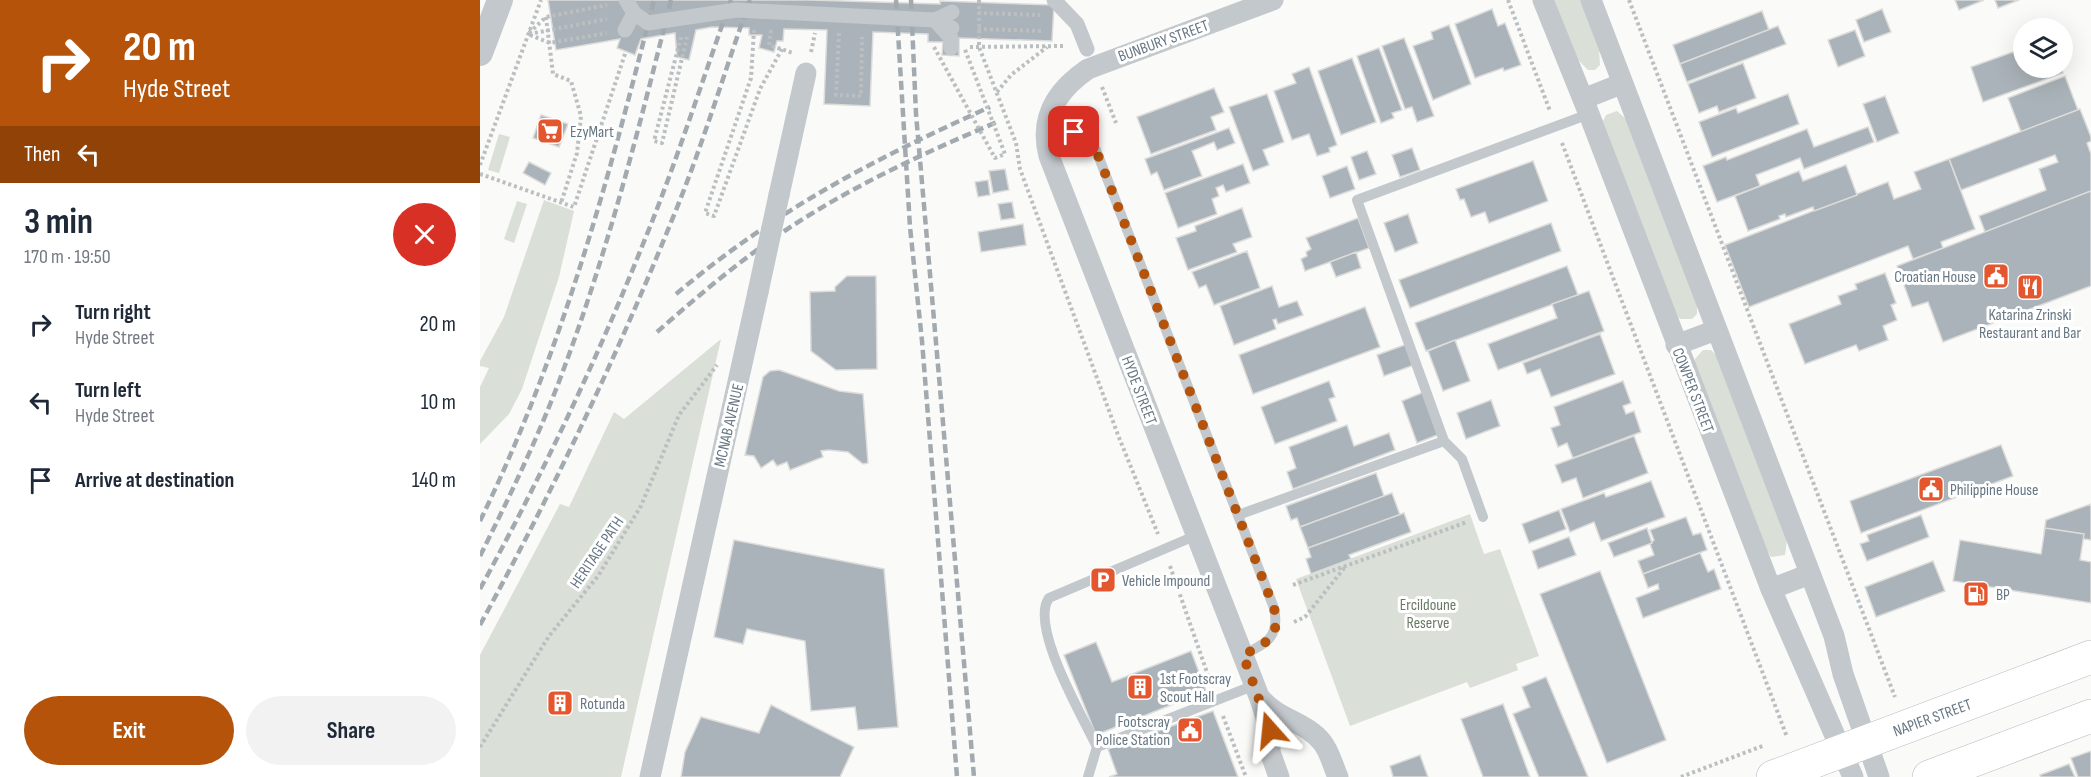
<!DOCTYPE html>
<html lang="en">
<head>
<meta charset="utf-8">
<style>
	body { margin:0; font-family:"Sofia Sans Condensed",sans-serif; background:#f2f2f3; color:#1f2937; height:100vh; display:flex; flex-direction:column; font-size:22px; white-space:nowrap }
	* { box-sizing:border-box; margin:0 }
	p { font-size:20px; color:#747a83 }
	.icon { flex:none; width:33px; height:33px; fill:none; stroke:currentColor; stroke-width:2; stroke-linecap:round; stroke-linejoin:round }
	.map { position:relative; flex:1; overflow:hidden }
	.side { display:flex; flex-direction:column; background:#fff; width:480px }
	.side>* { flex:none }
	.guide { background:#b45309; color:#fff; overflow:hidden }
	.fabs { position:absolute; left:1533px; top:18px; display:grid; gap:12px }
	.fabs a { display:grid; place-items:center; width:60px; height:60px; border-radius:50%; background:#fff; box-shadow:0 6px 24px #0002; font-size:30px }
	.pin { position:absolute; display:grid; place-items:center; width:51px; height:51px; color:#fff; margin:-26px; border-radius:12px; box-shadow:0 3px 9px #0006 }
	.me { position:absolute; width:66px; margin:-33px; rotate:342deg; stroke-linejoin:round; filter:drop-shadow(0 0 4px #0008) }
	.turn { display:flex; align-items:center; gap:21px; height:126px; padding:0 24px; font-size:27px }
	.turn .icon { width:78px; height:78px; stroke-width:2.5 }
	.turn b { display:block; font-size:42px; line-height:51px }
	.then { display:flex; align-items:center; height:57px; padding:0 24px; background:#0003; gap:12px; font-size:22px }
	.round { display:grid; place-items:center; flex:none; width:63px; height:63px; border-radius:32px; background:#f2f2f3 }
	.summary { display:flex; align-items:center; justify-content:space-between; height:102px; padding:0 24px }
	h1 { font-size:36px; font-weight:700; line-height:45px }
	.primary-button { display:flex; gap:12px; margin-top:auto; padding:12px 24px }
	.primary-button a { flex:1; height:69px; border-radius:36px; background:#b45309; color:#fff; font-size:24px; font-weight:700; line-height:69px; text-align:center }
	.primary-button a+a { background:#f2f2f3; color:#1f2937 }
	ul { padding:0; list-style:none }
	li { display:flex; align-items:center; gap:18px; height:78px; padding:0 24px }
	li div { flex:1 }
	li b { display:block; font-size:22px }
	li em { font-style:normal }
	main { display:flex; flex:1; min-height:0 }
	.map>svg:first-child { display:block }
	.green { fill:#dadfd7 }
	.building { fill:#aab3b9; stroke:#dcdcda; stroke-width:1.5 }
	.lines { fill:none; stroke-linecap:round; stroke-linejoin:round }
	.primary-casing { stroke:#b5babe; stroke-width:34 }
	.path { stroke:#bbbfc2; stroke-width:4; stroke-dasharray:3 3; stroke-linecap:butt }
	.service { stroke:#c3c8cc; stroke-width:10 }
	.pedestrian { stroke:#c3c8cc; stroke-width:15 }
	.minor { stroke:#c3c8cc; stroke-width:21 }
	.tertiary { stroke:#c3c8cc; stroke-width:26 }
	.primary { stroke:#fff; stroke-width:33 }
	.rail { stroke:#a2aab0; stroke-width:4.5; stroke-dasharray:9 4.5; stroke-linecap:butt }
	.path-bridge { stroke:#bbbfc2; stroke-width:4; stroke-dasharray:3 3; stroke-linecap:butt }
	.pedestrian-bridge { stroke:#c3c8cc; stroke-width:15 }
	.minor-bridge { stroke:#c3c8cc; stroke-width:21 }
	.route { stroke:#b45309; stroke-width:10; stroke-dasharray:0 18 }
	.labels { text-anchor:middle; stroke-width:6; stroke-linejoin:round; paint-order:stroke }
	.street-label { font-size:16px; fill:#657683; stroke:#fff }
	.poi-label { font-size:16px; fill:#657683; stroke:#fff; text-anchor:start }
	.park-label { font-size:16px; fill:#687a64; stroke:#fff }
</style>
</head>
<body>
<main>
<section class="side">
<div class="guide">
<div class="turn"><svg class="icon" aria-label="right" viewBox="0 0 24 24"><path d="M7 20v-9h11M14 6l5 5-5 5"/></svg><div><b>20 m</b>Hyde Street</div></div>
<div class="then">Then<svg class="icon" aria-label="left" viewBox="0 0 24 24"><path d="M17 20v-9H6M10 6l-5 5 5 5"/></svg></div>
</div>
<div class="summary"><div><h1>3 min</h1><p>170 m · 19:50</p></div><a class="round" style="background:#d93025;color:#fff"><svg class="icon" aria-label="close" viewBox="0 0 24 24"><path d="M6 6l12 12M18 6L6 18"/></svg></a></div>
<ul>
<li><svg class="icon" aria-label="right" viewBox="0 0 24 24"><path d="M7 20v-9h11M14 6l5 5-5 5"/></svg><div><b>Turn right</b><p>Hyde Street</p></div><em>20 m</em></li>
<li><svg class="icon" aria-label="left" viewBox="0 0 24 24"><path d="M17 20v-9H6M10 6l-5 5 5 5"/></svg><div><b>Turn left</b><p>Hyde Street</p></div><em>10 m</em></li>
<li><svg class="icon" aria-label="arrive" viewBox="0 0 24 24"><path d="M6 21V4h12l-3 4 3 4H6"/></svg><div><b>Arrive at destination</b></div><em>140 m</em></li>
</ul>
<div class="primary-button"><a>Exit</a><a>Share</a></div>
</section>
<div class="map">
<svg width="1611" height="777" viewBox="0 0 1611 777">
	<rect width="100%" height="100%" fill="#fafaf8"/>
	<g class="green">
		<polygon points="1074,0 1101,0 1119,50 1120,65 1115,70 1108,70 1097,59"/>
		<polygon points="1137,111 1147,120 1217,305 1217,314 1212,319 1200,319 1193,311 1123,121 1126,115"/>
		<polygon points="19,134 30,137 19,173 8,170"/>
		<polygon points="64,200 94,211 79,277 42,389 29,414 0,444 0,387 9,368 0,366 0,361 24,317"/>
		<polygon points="37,201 47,204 34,243 24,239"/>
		<polygon points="241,339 141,777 0,777 0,655 80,504 89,507 134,412 144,419"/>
		<polygon points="1223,350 1231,350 1237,356 1307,539 1305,555 1291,557 1284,545 1215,368 1215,359"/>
		<polygon points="990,514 1004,554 1020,549 1059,656 1036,664 1038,670 990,688 987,682 870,726 816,579"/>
	</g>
	<g class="building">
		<polygon points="68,0 331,0 460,4 460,1 574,5 572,41 479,38 479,56 462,55 463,42 448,42 448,34 393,32 390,106 344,104 347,30 304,29 303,41 297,41 294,52 279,48 282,35 269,35 269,28 232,27 216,30 209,60 197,57 195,33 161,39 155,55 137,48 140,39 76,50"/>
		<polygon points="1475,0 1504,0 1479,10"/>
		<polygon points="1515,0 1539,0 1518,8"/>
		<polygon points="1012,9 1018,26 1025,23 1041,65 1024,71 1023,68 995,78 975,24"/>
		<polygon points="1402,9 1411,32 1384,42 1376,20"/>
		<polygon points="1282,11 1289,30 1200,64 1193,45"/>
		<polygon points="969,25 991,84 953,100 933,46 953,39 951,32"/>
		<polygon points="1298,26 1306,44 1207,82 1200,64"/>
		<polygon points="1375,30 1385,56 1358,67 1348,40"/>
		<polygon points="924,38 954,116 937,122 932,107 925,109 902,46"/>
		<polygon points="899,48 922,110 912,113 914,118 901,123 877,56"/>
		<polygon points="1544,48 1544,68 1581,68 1583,73 1503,102 1491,67"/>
		<polygon points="872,58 896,122 861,135 838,71"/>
		<polygon points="1263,63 1276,98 1239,112 1237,106 1219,113 1208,84"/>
		<polygon points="829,67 857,145 849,148 850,152 837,156 829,134 812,140 794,91 816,83 812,74"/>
		<polygon points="1585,76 1598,110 1541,132 1528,98"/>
		<polygon points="734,88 744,112 731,117 736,130 671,154 657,117"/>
		<polygon points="787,94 804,142 783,150 789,165 773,171 749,107"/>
		<polygon points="1308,94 1319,124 1232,157 1219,122 1256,108 1258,113"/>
		<polygon points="1405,96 1419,133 1397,142 1383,104"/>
		<polygon points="1600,109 1611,137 1611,141 1607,143 1611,154 1611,191 1505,232 1499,216 1566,190 1559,169 1578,162 1575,155 1481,190 1469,159"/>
		<polygon points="61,115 88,124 79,147 53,138"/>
		<polygon points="1388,127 1394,142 1324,169 1320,158 1276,175 1280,186 1237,202 1223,166 1246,157 1247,160 1327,129 1334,147"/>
		<polygon points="749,128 755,143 737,150 734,142 712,151 722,176 684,190 677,172 671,175 665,159"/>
		<polygon points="932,148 940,170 920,177 912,155"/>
		<polygon points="887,151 896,174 879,180 871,157"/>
		<polygon points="1469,159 1495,229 1461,242 1463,248 1433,259 1428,246 1269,307 1245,245 1408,182 1414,199 1441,189 1434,172"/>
		<polygon points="1053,161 1068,201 1009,223 1005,212 991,217 984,199 980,200 976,189"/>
		<polygon points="49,162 71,173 65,185 43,173"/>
		<polygon points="763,164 770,183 746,192 743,185 736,188 739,196 732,199 737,214 698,228 685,193"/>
		<polygon points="1366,165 1377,195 1334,211 1333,207 1306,217 1305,214 1299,216 1300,219 1268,231 1255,196 1319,171 1323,181"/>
		<polygon points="867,166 875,189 850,198 842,176"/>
		<polygon points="525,169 529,190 513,193 509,171"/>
		<polygon points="508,180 510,195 498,197 495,182"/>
		<polygon points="1611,191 1611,286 1463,342 1448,302 1432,307 1417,266"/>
		<polygon points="532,202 535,218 521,220 518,204"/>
		<polygon points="762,208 772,237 753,244 757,252 708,270 696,238 716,231 715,226"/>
		<polygon points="928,214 938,243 915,252 904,223"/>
		<polygon points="878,218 889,248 825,271 821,259 827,256 826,252 831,249 826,238"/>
		<polygon points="1071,223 1081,251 930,308 919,280"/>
		<polygon points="543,224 546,245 501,252 498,232"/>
		<polygon points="767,251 780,288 734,305 726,285 719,288 712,272"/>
		<polygon points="876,252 881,268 856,277 850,262"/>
		<polygon points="1087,266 1098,295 946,351 935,323"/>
		<polygon points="1405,273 1416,303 1411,305 1417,320 1403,326 1408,340 1379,351 1376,345 1325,364 1309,324 1361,304 1358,296 1377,289 1375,284"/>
		<polygon points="367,276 396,276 397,369 356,370 331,351 330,292 355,291 355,287"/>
		<polygon points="792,286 799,307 817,301 823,315 798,324 796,319 793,320 796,329 754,345 740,306"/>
		<polygon points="1109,291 1124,331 1018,370 1008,344 1077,318 1072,304"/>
		<polygon points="885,307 900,347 773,394 759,355"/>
		<polygon points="1120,334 1135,374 1071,397 1060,369 1047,374 1043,363"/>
		<polygon points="975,340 990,381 963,391 948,351"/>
		<polygon points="927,344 934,365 904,376 897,355"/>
		<polygon points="299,370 359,391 383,394 388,463 383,464 368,452 349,450 341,451 343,457 310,470 307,462 297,466 293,460 281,468 274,456 265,455 283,377 290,371"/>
		<polygon points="849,381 855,397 849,399 857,421 795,444 781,407"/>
		<polygon points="1143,381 1151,403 1143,406 1146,414 1154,411 1161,432 1093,458 1087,443 1078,447 1071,428 1080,425 1074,407"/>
		<polygon points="944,392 960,434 937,443 922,401"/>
		<polygon points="1011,400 1020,426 986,439 977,413"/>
		<polygon points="867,425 874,446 909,433 915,450 813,489 807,472 816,468 809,447"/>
		<polygon points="1154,436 1168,473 1103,498 1096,478 1082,483 1075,465"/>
		<polygon points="1521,445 1533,476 1381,533 1370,501"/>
		<polygon points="896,473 904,496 820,527 817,518 811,520 806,506"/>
		<polygon points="1171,481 1185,517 1121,541 1114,522 1090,532 1081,509 1124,493 1126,497"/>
		<polygon points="912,493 920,515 828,548 820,527"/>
		<polygon points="1611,504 1611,540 1564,533 1566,520"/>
		<polygon points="1079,510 1086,529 1049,543 1042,524"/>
		<polygon points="924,513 931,532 869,555 871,559 831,574 826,559 831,557 828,548"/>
		<polygon points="1441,515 1449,537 1387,561 1380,544 1389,541 1387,535"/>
		<polygon points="1206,517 1213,535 1221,533 1227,550 1163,574 1158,561 1174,555 1170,544 1174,540 1170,530"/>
		<polygon points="1167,528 1172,543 1134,557 1128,543"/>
		<polygon points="1565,528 1604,534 1600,560 1611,562 1611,603 1473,581 1480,540 1561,554"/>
		<polygon points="1089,537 1096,555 1058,569 1052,551"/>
		<polygon points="254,540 404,569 418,727 378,730 375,707 331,711 325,641 267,629 263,644 234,637"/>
		<polygon points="1220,553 1228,572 1234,569 1241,589 1163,618 1156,598 1179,589 1178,584 1168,588 1163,574"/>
		<polygon points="1453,561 1465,591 1396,617 1385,587"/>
		<polygon points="1120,571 1186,740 1127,763 1060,594"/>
		<polygon points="616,642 632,682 711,651 726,691 616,735 584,655"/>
		<polygon points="1066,677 1108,777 1059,777 1033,714 1050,707 1042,687"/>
		<circle cx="80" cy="703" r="13"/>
		<polygon points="1023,704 1050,777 1003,777 981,719"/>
		<polygon points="291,705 374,747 360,777 201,777 205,752 221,717 279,733"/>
		<polygon points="733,711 758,777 629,777 637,774 628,749"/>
		<polygon points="1611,751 1611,777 1598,777 1591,758"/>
		<polygon points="940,755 948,777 913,777 910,766"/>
		<polygon points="1589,764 1595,777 1561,777 1560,775"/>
	</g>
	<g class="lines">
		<defs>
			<g id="primary">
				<polyline points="1293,777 1611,657"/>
				<polyline points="1449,777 1611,716"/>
			</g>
		</defs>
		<use href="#primary" class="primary-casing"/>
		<g class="path">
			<polyline points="499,0 499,47 536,143 540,169 638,435 678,534"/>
			<polyline points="1028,0 1070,111"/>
			<polyline points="1149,0 1415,697"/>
			<polyline points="498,13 560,15"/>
			<polyline points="66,17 73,74 91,81 101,116 97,153 81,203"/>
			<polyline points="498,29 563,31"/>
			<polyline points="274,30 271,78 225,213 234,216 280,89 302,49"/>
			<polyline points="291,30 289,45 313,53"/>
			<polyline points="49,33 66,17 127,5"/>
			<polyline points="359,33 356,95 381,96 382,37"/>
			<polyline points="49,34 127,19"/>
			<polyline points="50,35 70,43 127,33"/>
			<polyline points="201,37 174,141 182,143 207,37"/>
			<polyline points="490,47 584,46"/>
			<polyline points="331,52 335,33"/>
			<polyline points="622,87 636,123"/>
			<polyline points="517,92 531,75 567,47"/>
			<polyline points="1082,143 1307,737"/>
			<polyline points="0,165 61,0"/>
			<polyline points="0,174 94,207 146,51"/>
			<polyline points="690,566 731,684"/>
			<polyline points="813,585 987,522"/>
			<polyline points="814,622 825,617 865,567"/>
			<polyline points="743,716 766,777"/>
			<polyline points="0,747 69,636 118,576 161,506 199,415 237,365"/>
			<polyline points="1201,777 1285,745"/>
		</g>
		<g class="service">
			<path d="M 567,123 L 599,135 L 616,150 L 794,608 C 800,637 787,643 763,655"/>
			<polyline points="758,515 964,441"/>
			<polyline points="1003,517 982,459 964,441 877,200 1109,114"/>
			<polyline points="617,747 775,685"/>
			<path d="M 608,777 L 617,747 C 603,717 549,626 569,598 L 717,535"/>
		</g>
		<g class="pedestrian">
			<polyline points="574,0 597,24 607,49"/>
			<polyline points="459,25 471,38 471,48"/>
			<polyline points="472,28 455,20 472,12"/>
			<polyline points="145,30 154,13 146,0"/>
		</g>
		<g class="minor">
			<path d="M 793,0 L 608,69 C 577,90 559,118 569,156 L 780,699 L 790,730 L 790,752 L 799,777"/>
			<polyline points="1063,0 1109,114 1291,589 1373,777"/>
			<polyline points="1111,0 1354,636 1363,674 1399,777"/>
			<polyline points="1103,99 1141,84"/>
			<polyline points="299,195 326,73"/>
			<polyline points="1196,345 1236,330"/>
			<polyline points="1291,589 1330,574"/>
			<path d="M 781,699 C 798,719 826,722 842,742 C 850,752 853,766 858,777"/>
			<polyline points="170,777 278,292"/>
		</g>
		<polyline class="tertiary" points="0,53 20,0"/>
		<use href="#primary" class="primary"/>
		<g class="rail">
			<polyline points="416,0 430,227 442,341 477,777"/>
			<polyline points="431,0 436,114 494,777"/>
			<path d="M 196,294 C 296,210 392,160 510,107"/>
			<path d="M 177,332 C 218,296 260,260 306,230 C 372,186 444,153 517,122"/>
			<path d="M 0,521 C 81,355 129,179 174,0"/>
			<path d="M 0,556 C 32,492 63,427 87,360 C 130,243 161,121 191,0"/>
			<path d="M 0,589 C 61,477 116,362 163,244 C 196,164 222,81 251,0"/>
			<path d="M 0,625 C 73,491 139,352 196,210 C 224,141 245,70 270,0"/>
		</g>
		<polyline class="path-bridge" points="454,47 515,158 525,154 484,47"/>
		<polyline class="pedestrian-bridge" points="154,13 168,23 256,10 455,20"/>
		<polyline class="minor-bridge" points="278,292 299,195"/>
	</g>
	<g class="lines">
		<path class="route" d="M 594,132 L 611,143 L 616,150 L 794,608 C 801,637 787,643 763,655 L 790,730"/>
	</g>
	<defs>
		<symbol id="supermarket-square" viewBox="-11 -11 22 22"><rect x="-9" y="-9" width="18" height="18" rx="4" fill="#e4572e" stroke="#fff"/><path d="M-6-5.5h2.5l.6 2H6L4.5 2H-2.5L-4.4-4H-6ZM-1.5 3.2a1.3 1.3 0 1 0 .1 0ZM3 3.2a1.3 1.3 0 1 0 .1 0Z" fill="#fff"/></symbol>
		<symbol id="civic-square" viewBox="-11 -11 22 22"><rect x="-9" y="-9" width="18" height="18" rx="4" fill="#e4572e" stroke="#fff"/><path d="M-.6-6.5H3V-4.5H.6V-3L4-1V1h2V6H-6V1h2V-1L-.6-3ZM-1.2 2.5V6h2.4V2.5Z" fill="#fff"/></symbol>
		<symbol id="restaurant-square" viewBox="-11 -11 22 22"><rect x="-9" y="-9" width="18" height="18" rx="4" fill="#e4572e" stroke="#fff"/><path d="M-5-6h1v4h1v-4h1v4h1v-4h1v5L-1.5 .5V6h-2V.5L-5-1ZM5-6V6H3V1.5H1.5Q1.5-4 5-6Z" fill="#fff"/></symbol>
		<symbol id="parking-square" viewBox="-11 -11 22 22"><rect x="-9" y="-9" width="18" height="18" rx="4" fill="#e4572e" stroke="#fff"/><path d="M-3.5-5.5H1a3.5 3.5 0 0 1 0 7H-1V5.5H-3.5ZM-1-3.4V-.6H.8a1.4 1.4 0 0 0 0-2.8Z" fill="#fff"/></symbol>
		<symbol id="fuel-square" viewBox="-11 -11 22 22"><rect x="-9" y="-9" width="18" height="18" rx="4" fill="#e4572e" stroke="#fff"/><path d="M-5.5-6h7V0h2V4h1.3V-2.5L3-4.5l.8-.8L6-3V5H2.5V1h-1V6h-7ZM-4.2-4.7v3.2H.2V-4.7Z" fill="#fff"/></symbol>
		<symbol id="building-square" viewBox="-11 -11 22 22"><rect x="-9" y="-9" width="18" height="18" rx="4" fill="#e4572e" stroke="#fff"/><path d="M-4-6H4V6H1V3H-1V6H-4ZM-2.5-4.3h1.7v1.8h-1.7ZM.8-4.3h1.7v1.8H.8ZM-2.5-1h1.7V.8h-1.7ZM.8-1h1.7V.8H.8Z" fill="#fff"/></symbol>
	</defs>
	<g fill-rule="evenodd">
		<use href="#supermarket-square" x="55" y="116" width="30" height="30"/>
		<use href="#civic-square" x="1501" y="261" width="30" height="30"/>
		<use href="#restaurant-square" x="1535" y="272" width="30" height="30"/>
		<use href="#civic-square" x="1436" y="474" width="30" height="30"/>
		<use href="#parking-square" x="608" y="565" width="30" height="30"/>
		<use href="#fuel-square" x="1481" y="579" width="30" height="30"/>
		<use href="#building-square" x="645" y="672" width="30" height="30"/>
		<use href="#building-square" x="65" y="688" width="30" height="30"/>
		<use href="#civic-square" x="695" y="715" width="30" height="30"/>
	</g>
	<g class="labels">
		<g class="street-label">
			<text transform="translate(683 40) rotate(-20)" y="6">BUNBURY STREET</text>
			<text transform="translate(660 390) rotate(69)" y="6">HYDE STREET</text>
			<text transform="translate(1214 390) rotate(69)" y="6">COWPER STREET</text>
			<text transform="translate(248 425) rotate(-77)" y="6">MCNAB AVENUE</text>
			<text transform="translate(116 552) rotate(-56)" y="6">HERITAGE PATH</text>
			<text transform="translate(1452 717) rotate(-20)" y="6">NAPIER STREET</text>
		</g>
		<g class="poi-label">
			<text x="90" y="137">EzyMart</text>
			<text x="1496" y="282" text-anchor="end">Croatian House</text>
			<text x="1550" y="320" text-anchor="middle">Katarina Zrinski<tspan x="1550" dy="18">Restaurant and Bar</tspan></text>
			<text x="1470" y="495">Philippine House</text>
			<text x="642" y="586">Vehicle Impound</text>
			<text x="1516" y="600">BP</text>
			<text x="680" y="684">1st Footscray<tspan x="680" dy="18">Scout Hall</tspan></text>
			<text x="100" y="709">Rotunda</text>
			<text x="690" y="727" text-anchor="end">Footscray<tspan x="690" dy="18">Police Station</tspan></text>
		</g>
		<g class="park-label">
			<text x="948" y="610">Ercildoune<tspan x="948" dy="18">Reserve</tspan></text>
		</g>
	</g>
</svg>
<div class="fabs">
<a><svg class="icon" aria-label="layers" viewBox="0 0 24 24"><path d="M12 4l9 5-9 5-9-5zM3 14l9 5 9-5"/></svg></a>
</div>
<div class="pin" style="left:594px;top:132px;background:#d93025"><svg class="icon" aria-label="arrive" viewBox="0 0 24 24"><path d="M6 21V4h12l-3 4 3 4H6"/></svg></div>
<svg class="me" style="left:790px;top:730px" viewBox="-20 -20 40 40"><path d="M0-17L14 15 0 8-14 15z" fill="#b45309" stroke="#fff" stroke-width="4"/></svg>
</div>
</main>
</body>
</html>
